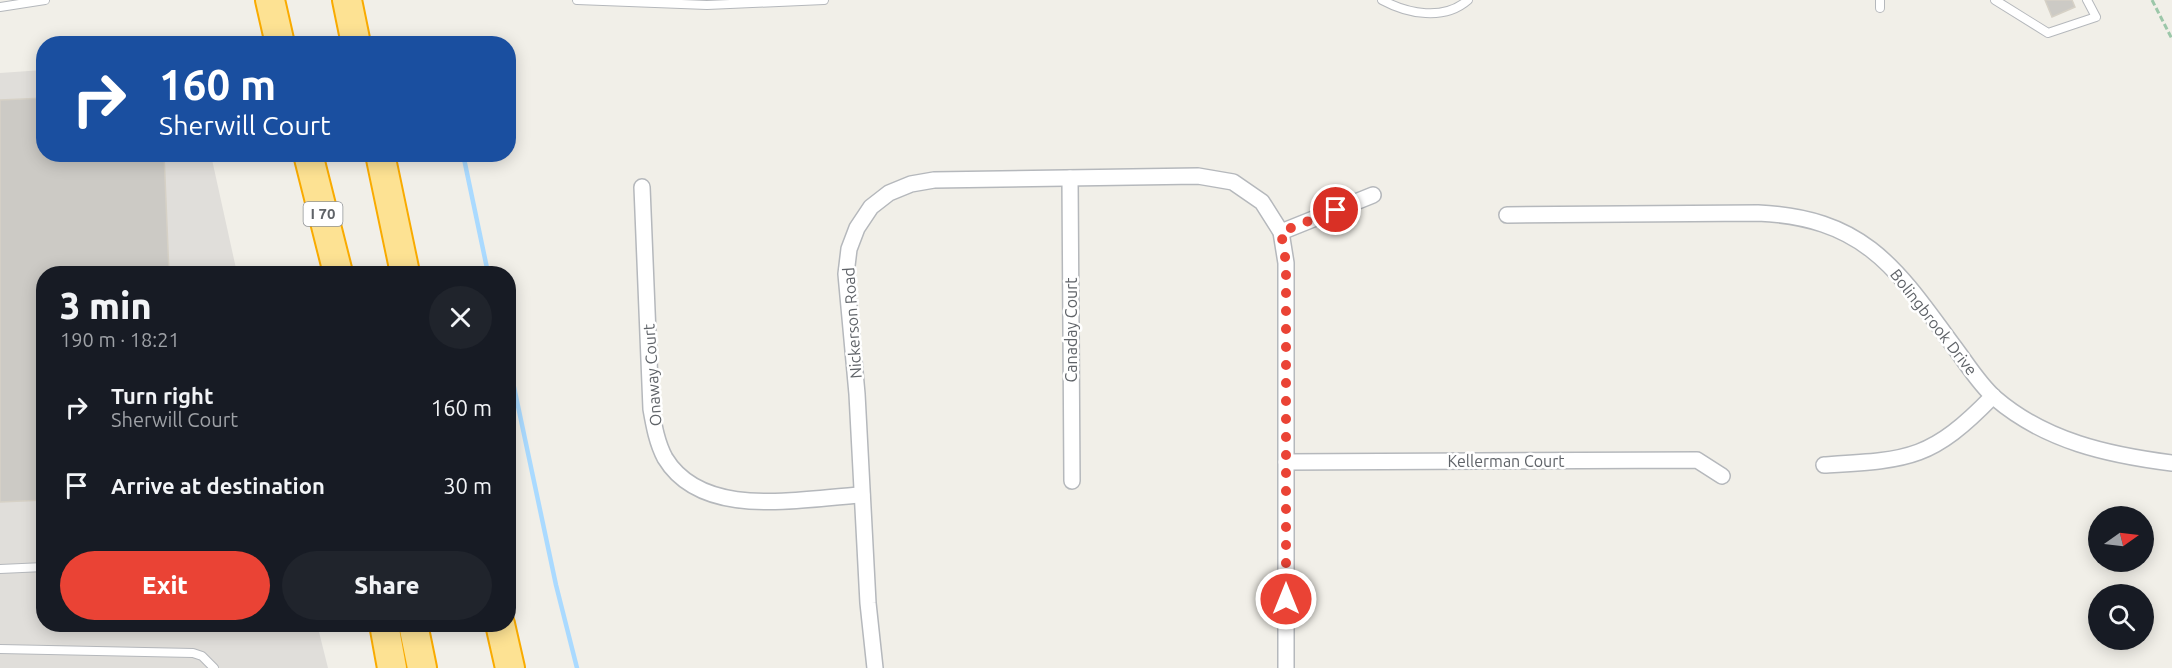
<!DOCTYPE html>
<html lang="en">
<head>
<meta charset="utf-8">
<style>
	body { margin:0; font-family:Ubuntu,sans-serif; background:#20242c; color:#f1f3f6; height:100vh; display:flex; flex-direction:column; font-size:22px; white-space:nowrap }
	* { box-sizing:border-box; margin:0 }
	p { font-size:20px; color:#9ea1a6 }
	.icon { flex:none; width:33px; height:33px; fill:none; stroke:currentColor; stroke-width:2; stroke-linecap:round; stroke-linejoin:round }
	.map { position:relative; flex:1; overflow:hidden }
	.panel { position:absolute; left:36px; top:266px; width:480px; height:366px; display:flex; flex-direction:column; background:#171b24; border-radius:24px; box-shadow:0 3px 15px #0003 }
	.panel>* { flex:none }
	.guide { position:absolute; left:36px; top:36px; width:480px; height:126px; border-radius:24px; box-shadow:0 3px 15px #0003; background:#1a4fa0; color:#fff; overflow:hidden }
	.needle { width:39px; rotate:76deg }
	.tools { position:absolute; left:2088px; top:506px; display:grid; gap:12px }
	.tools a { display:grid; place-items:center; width:66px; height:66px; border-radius:50%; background:#171b24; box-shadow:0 3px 15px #0003; font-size:30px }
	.pin { position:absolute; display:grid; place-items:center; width:51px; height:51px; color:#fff; margin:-26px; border:3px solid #fff; border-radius:50%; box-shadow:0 2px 6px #0007 }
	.me { position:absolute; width:66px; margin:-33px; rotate:0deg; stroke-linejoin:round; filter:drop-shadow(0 0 4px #0008) }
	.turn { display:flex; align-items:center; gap:21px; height:126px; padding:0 24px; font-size:27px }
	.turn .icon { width:78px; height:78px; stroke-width:2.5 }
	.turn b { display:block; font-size:42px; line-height:51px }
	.round { display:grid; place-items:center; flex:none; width:63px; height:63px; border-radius:32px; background:#20242c }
	.headline { display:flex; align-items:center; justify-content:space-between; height:102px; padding:0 24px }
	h1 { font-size:36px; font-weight:800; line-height:45px }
	.primary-button { display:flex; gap:12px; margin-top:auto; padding:12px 24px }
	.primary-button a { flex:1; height:69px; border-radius:36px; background:#ea4335; color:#fff; font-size:24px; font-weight:800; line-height:69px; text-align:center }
	.primary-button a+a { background:#20242c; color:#f1f3f6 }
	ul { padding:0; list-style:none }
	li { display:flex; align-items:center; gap:18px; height:78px; padding:0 24px }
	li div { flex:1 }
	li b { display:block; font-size:22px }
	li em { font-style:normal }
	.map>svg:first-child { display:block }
	.industrial { fill:#e0deda }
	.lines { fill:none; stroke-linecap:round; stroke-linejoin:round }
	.stream { stroke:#aadaff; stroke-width:4.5 }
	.building { fill:#cccac5; stroke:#d6d1c6; stroke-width:1.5 }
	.service-casing { stroke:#b5b8bc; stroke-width:10 }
	.minor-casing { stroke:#b5b8bc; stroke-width:18 }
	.motorway-casing { stroke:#f9ab00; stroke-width:32 }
	.path { stroke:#9cc7a9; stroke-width:3; stroke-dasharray:6 3; stroke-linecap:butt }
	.service { stroke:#fff; stroke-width:8 }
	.minor { stroke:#fff; stroke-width:15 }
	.motorway { stroke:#fde293; stroke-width:28 }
	.route { stroke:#ea4335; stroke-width:10; stroke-dasharray:0 18 }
	.labels { text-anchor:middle; stroke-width:5; stroke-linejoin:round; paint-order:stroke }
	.shield { fill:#fff; stroke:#8f9295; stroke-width:1.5 }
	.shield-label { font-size:15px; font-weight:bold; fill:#5f6368 }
	.street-label { font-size:16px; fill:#5f6368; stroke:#fff }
</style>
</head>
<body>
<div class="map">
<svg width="2172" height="668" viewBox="0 0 2172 668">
	<rect width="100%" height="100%" fill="#f1efe8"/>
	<polygon class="industrial" points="43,70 44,154 211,155 237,273 44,273 44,624 317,624 328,668 0,668 0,73"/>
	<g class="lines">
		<g class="stream">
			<polyline points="463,154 488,273"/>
			<polyline points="508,359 556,585 577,668"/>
		</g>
	</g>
	<g class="building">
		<polygon points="2045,0 2072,0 2075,7 2052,17"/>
		<polygon points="44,98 44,154 164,154 169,273 44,273 44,500 0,502 0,100"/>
	</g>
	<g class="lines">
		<defs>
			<g id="service">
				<polyline points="577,0 707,5 824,0"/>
				<path d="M 1382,0 C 1408,14 1444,21 1468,0"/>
				<polyline points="1880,0 1880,8"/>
				<polyline points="1995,0 2048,33 2096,17 2087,0"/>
				<polyline points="0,7 45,0"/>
				<polyline points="0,569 44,567"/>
				<polyline points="0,649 193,653 202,656 214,668"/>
			</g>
			<g id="minor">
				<polyline points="1070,178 1072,481"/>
				<path d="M 642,187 L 651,409 C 654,426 657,443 665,458 C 703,521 801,498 862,495"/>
				<path d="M 1507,215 L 1758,213 C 1863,218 1895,266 1952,344 C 1966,362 1978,383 1995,398 C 2045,441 2108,455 2172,463"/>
				<polyline points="1281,232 1373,195"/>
				<polyline points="1286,462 1697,460 1722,476"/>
				<path d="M 1824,465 C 1909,460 1931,460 1993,396"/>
				<polyline points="875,668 868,603 857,394 846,274 849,249 857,228 871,207 889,193 911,184 934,180 1198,176 1233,182 1262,202 1281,232 1286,263 1286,668"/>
			</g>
			<g id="motorway">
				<polyline points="270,0 280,44"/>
				<polyline points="347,0 356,44"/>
				<polyline points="308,154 338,273"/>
				<polyline points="380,154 405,273"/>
				<polyline points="384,624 392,668"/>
				<polyline points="413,624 422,668"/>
				<polyline points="500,624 510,668"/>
			</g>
		</defs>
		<use href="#service" class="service-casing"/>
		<use href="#minor" class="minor-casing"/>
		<use href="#motorway" class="motorway-casing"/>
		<polyline class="path" points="2152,0 2172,39"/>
		<use href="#service" class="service"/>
		<use href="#minor" class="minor"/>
		<use href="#motorway" class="motorway"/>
	</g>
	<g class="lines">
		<polyline class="route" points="1286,599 1286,263 1281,232 1336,210"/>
	</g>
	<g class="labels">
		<rect class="shield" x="303.5" y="202" width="39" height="24" rx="4.5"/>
		<g class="shield-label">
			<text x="323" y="219">I 70</text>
		</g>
		<g class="street-label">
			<text transform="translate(1934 322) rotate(52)" y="6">Bolingbrook Drive</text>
			<text transform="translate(852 323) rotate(-94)" y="6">Nickerson Road</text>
			<text transform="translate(1071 330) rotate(-90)" y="6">Canaday Court</text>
			<text transform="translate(652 375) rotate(-94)" y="6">Onaway Court</text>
			<text x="1506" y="467">Kellerman Court</text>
		</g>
	</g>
</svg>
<div class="tools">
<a><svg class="needle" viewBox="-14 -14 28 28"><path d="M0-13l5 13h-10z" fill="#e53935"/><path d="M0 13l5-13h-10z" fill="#9ea1a6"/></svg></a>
<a><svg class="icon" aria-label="search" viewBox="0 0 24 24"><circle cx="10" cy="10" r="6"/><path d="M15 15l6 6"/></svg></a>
</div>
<div class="pin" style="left:1336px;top:210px;background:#d93025"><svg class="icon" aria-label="arrive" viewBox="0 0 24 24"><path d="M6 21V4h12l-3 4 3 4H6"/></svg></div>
<svg class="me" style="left:1286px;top:599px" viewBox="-20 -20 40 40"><circle r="17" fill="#ea4335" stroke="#fff" stroke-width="3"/><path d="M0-11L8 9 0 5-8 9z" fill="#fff"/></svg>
<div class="guide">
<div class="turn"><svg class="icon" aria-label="right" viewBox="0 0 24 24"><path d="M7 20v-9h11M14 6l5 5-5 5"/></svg><div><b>160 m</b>Sherwill Court</div></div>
</div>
<section class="panel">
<div class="headline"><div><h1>3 min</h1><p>190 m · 18:21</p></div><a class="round"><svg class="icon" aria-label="close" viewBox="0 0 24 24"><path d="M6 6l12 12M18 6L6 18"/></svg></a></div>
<ul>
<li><svg class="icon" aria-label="right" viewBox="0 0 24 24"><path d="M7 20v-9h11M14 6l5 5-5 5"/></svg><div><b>Turn right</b><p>Sherwill Court</p></div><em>160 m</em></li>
<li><svg class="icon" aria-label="arrive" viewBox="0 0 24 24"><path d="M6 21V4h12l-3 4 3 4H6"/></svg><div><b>Arrive at destination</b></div><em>30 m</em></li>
</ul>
<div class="primary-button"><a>Exit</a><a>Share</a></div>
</section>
</div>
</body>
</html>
